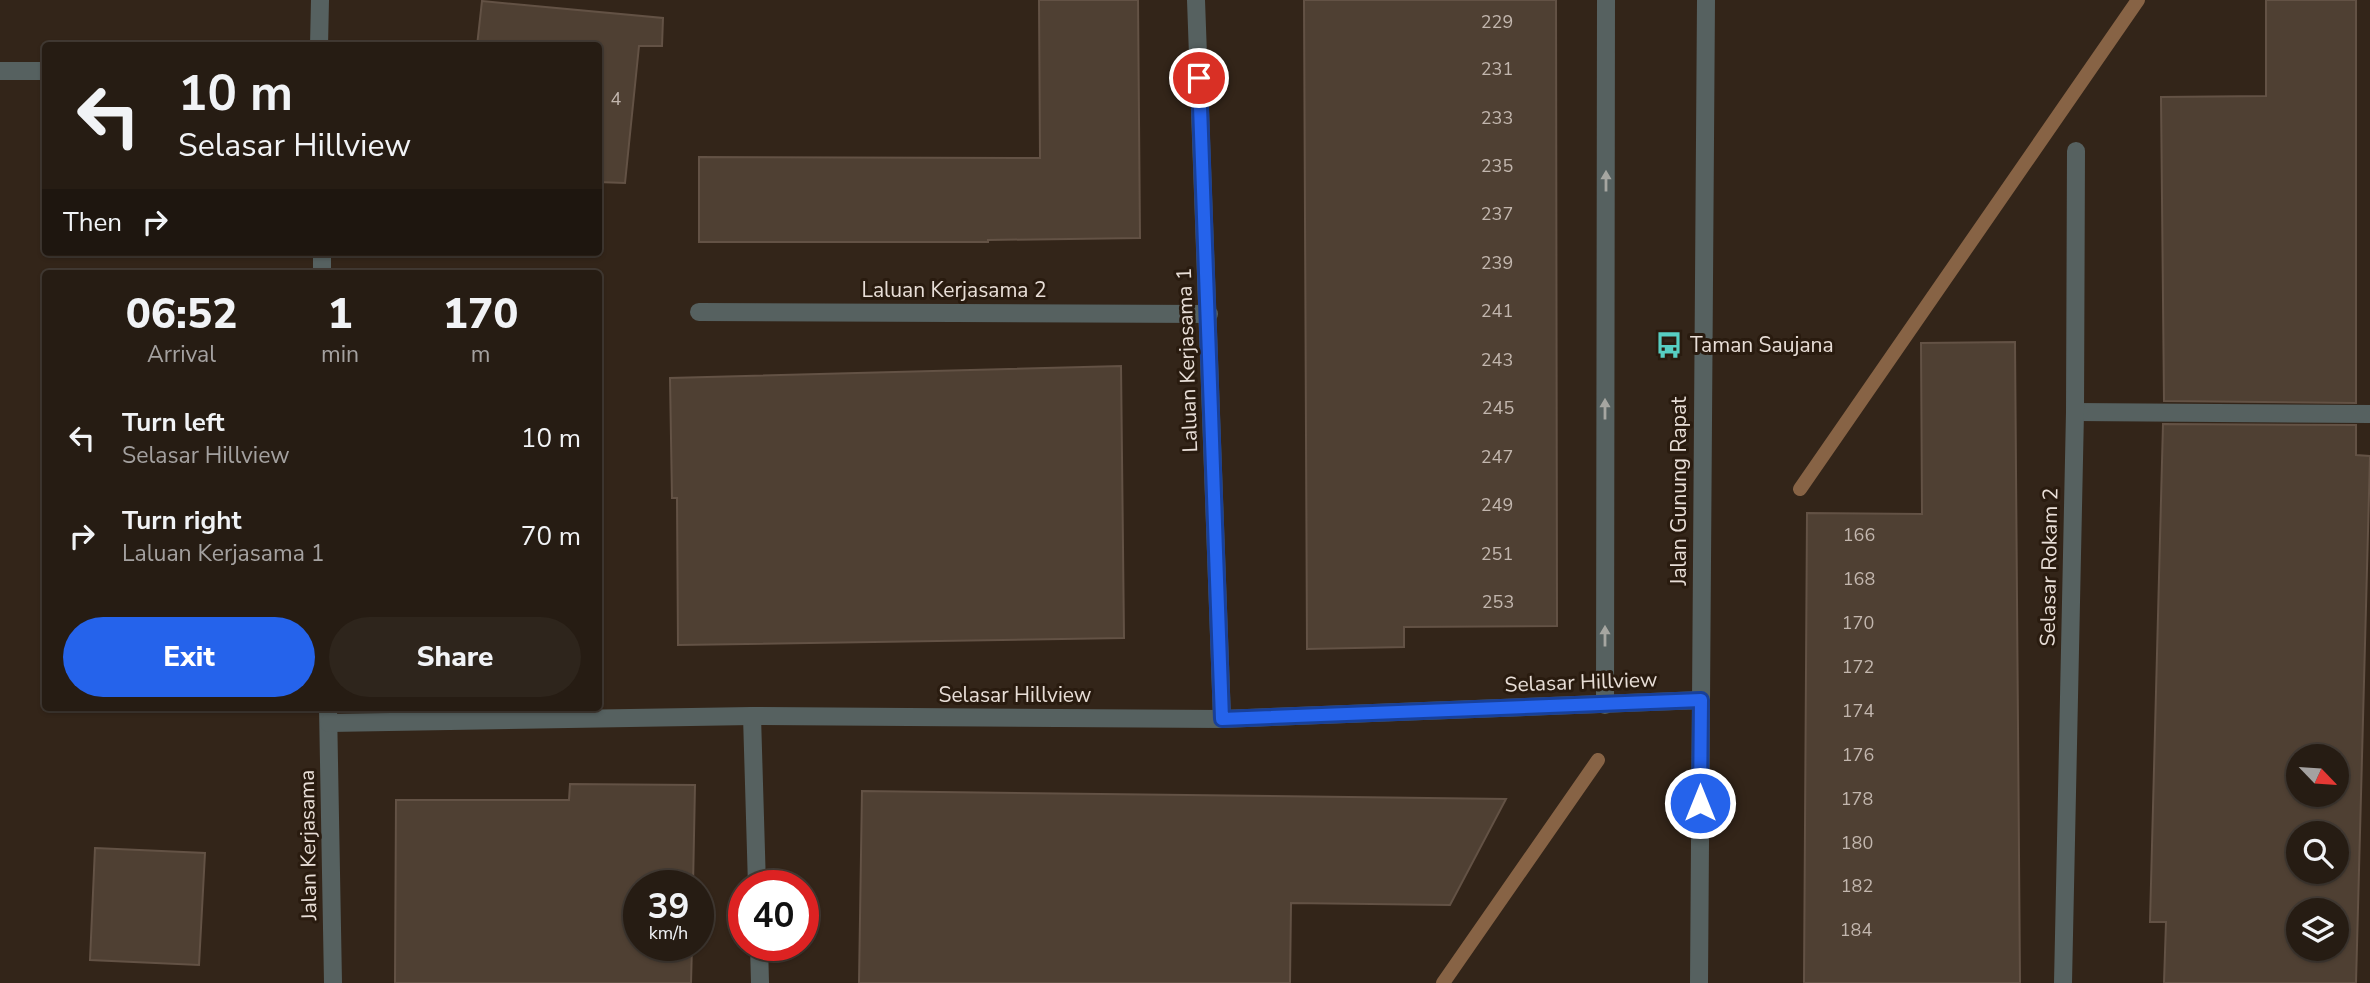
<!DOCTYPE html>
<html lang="en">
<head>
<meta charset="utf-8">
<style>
	body { margin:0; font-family:"Nunito Sans",sans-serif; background:#2e251c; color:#f1f3f6; height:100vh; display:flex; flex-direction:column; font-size:26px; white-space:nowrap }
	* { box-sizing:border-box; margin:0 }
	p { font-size:23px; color:#a4a1a0 }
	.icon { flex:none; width:38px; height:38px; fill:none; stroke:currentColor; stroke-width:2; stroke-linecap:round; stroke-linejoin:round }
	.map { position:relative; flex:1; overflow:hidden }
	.details { position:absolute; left:42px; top:270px; width:560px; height:441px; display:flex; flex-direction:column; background:#261c13; border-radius:7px; box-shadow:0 2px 5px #0004,0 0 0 2px #423a33 }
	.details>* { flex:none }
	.guide { position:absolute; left:42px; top:42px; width:560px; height:214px; border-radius:7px; box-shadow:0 2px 5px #0004,0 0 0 2px #423a33; background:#261c13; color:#f1f3f6; overflow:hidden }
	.needle { width:46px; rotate:115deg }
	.controls { position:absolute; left:2286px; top:744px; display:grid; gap:14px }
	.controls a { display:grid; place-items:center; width:63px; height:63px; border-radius:50%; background:#261c13; box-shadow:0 2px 5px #0004,0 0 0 2px #423a33; font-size:35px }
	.speed { position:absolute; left:623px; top:870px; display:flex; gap:14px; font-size:35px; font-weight:700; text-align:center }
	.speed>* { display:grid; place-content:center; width:91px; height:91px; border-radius:50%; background:#261c13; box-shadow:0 2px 5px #0004,0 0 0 2px #423a33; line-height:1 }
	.speed small { font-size:18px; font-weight:400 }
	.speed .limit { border:10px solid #d22; background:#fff; color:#111 }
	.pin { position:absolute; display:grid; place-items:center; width:60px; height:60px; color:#fff; margin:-30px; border:4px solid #fff; border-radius:50%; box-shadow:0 2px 7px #0007 }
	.me { position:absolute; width:77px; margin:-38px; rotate:0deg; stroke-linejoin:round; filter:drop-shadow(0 0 5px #0008) }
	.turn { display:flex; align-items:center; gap:24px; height:147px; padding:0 21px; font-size:32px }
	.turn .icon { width:91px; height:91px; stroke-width:2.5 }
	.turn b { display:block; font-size:49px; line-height:60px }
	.then { display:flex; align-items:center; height:66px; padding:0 21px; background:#0003; gap:14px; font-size:26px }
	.eta { display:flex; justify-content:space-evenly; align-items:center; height:119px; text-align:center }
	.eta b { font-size:42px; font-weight:800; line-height:49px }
	.action { display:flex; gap:14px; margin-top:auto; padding:14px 21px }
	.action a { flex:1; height:80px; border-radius:42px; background:#2563eb; color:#fff; font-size:28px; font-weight:800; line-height:80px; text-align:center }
	.action a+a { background:#2e251c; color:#f1f3f6 }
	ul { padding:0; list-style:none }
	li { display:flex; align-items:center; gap:21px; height:98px; padding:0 21px }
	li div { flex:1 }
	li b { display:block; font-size:26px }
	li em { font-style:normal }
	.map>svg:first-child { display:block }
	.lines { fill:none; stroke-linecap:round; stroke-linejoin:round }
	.stream { stroke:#876345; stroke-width:14 }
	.building { fill:#4f4033; stroke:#635245; stroke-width:2; fill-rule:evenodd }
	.minor { stroke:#566160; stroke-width:18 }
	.oneway { fill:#a6a6a1 }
	.route-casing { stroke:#184099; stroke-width:18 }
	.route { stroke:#2563eb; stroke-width:12 }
	.labels { text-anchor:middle; stroke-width:6; stroke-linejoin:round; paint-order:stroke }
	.number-label { font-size:18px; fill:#c2b6ae }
	.street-label { font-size:21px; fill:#e8ded7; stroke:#291b0f }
	.poi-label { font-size:21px; fill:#e8ded7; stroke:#291b0f; text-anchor:start }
</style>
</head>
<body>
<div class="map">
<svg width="2370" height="983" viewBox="0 0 2370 983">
	<rect width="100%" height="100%" fill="#332519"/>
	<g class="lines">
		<g class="stream">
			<polyline points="1800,489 2138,0"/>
			<polyline points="1443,983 1598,760"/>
		</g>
	</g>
	<g class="building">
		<polygon points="1039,0 1138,0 1140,238 988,240 988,242 699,242 699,157 1040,158"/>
		<polygon points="1304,0 1556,0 1557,626 1404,627 1404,647 1307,649"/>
		<polygon points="2266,0 2356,0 2356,403 2164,401 2161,97 2266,96"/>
		<polygon points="482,1 663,18 662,46 639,46 625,183 598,182 598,46 477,46"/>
		<polygon points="2015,342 2020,983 1804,983 1807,513 1922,514 1921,343"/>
		<polygon points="1121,366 1124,638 678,645 677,498 672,498 670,378"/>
		<path d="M 2163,424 L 2356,425 L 2356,455 L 2370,456 L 2356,983 L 2164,983 L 2166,922 L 2150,922 ZM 2298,756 L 2336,756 L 2336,794 L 2298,794 ZM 2298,833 L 2336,833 L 2336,872 L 2298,872 ZM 2298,910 L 2336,910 L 2336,948 L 2298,948 Z"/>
		<polygon points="570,784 695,785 693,886 639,886 639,945 692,945 691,983 395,983 396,800 569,800"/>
		<polygon points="862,791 1506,799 1450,905 1291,903 1290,983 859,983"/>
		<polygon points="95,848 205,853 199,965 90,960"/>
	</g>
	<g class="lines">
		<g class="minor">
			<polyline points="1196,0 1222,719"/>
			<polyline points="319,46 320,0"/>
			<polyline points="0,71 46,71"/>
			<polyline points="322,252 322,273"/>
			<polyline points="699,312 1209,314"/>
			<polyline points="2075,412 2370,414"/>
			<polyline points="1605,705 1606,0"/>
			<polyline points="328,707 333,983"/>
			<polyline points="752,716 757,886"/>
			<polyline points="329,723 752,716 1222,719 1701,700"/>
			<polyline points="759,945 760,983"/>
			<polyline points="1699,983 1706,0"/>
			<polyline points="2063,983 2075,412 2076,151"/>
		</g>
	</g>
	<defs><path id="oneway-solid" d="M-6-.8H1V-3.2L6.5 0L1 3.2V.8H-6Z" transform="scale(1.75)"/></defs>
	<g class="oneway">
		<use href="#oneway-solid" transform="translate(1606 181) rotate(-90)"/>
		<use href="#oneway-solid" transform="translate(1605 409) rotate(-90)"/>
		<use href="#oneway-solid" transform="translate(1605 636) rotate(-90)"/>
	</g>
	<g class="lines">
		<defs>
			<polyline id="route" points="1199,78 1222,719 1701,700 1700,803"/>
		</defs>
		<use href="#route" class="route-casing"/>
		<use href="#route" class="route"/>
	</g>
	<defs>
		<symbol id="bus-bare" viewBox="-9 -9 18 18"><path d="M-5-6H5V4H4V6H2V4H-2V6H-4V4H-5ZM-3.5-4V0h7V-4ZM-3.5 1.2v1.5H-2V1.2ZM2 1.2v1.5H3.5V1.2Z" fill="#57cec2" stroke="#291b0f" stroke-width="2.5" paint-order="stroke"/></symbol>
	</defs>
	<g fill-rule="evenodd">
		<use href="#bus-bare" x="1650" y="326" width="38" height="38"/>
	</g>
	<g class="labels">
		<g class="number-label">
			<text x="1497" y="28">229</text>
			<text x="1497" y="75">231</text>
			<text x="616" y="105">4</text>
			<text x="1497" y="124">233</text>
			<text x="1497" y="172">235</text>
			<text x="1497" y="220">237</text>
			<text x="1497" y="269">239</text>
			<text x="1497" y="317">241</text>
			<text x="1497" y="366">243</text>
			<text x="1498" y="414">245</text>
			<text x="1497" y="463">247</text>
			<text x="1497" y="511">249</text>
			<text x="1859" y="541">166</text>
			<text x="1497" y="560">251</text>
			<text x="1859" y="585">168</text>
			<text x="1498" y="608">253</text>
			<text x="1858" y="629">170</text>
			<text x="1858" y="673">172</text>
			<text x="1858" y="717">174</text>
			<text x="1858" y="761">176</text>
			<text x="1857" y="805">178</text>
			<text x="1857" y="849">180</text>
			<text x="1857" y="892">182</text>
			<text x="1856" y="936">184</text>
		</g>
		<g class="street-label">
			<text x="954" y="297">Laluan Kerjasama 2</text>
			<text transform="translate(1187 360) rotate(-92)" y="7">Laluan Kerjasama 1</text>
			<text transform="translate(1679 491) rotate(-90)" y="7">Jalan Gunung Rapat</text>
			<text transform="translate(2049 567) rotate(-89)" y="7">Selasar Rokam 2</text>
			<text transform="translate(1581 682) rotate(-2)" y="7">Selasar Hillview</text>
			<text x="1015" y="702">Selasar Hillview</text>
			<text transform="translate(308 845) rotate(-91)" y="7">Jalan Kerjasama</text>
		</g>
		<g class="poi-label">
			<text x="1690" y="352">Taman Saujana</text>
		</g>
	</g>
</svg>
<div class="controls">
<a><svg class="needle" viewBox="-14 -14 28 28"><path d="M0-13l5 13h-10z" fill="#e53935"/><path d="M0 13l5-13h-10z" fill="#a4a1a0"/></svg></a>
<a><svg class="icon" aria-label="search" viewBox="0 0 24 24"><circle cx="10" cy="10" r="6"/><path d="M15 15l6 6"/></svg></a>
<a><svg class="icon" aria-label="layers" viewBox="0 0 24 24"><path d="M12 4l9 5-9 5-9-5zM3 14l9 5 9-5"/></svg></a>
</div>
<div class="speed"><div>39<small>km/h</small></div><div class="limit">40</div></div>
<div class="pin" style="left:1199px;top:78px;background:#d93025"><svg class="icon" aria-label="arrive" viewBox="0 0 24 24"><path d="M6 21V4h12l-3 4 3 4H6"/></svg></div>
<svg class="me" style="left:1700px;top:803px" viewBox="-20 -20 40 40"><circle r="17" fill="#2563eb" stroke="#fff" stroke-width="3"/><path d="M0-11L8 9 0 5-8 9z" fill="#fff"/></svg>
<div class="guide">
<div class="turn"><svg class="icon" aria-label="left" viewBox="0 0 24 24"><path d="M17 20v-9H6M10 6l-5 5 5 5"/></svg><div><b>10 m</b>Selasar Hillview</div></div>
<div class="then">Then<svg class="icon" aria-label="right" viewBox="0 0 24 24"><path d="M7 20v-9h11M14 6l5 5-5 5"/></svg></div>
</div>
<section class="details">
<div class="eta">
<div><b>06:52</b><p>Arrival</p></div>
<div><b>1</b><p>min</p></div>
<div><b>170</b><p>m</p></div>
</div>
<ul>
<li><svg class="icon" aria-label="left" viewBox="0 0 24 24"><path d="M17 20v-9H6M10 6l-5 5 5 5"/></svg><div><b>Turn left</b><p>Selasar Hillview</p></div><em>10 m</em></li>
<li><svg class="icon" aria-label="right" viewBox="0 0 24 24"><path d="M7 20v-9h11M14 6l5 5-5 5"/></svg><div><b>Turn right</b><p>Laluan Kerjasama 1</p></div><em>70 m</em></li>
</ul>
<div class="action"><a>Exit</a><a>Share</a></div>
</section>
</div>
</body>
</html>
